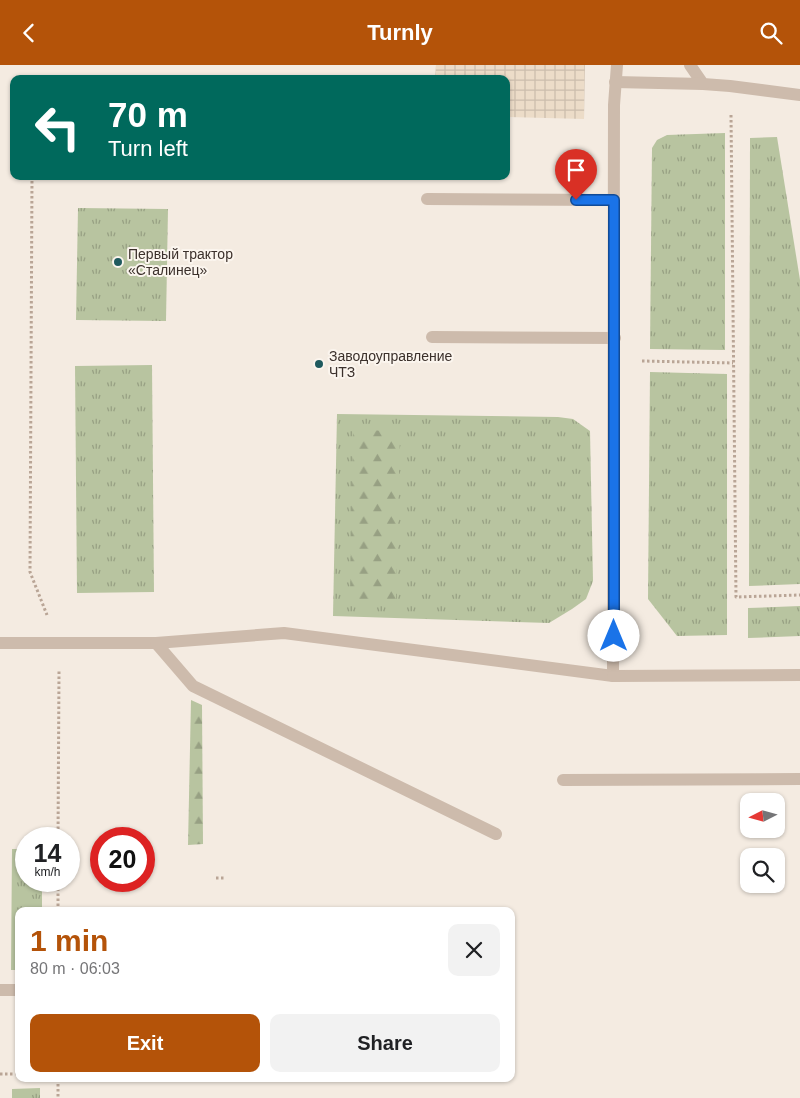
<!DOCTYPE html>
<html lang="en">
<head>
<meta charset="utf-8">
<style>
	body { margin:0; font-family:Arial,sans-serif; background:#f2f2f2; color:#202124; height:100vh; display:flex; flex-direction:column; font-size:19px; white-space:nowrap }
	* { box-sizing:border-box; margin:0 }
	p { font-size:16px; color:#757577 }
	.icon { flex:none; width:28px; height:28px; fill:none; stroke:currentColor; stroke-width:2; stroke-linecap:round; stroke-linejoin:round }
	.map { position:relative; flex:1; overflow:hidden }
	.details { position:absolute; left:15px; top:842px; width:500px; height:175px; display:flex; flex-direction:column; background:#fff; border-radius:10px; box-shadow:0 1px 4px #0004 }
	.details>* { flex:none }
	.top-card { position:absolute; left:10px; top:10px; width:500px; height:105px; border-radius:10px; box-shadow:0 1px 4px #0004; background:#00695c; color:#fff; overflow:hidden }
	.needle { width:32px; rotate:264deg }
	.fabs { position:absolute; left:740px; top:728px; display:grid; gap:10px }
	.fabs a { display:grid; place-items:center; width:45px; height:45px; border-radius:10px; background:#fff; box-shadow:0 1px 4px #0004; font-size:25px }
	.speed { position:absolute; left:15px; top:762px; display:flex; gap:10px; font-size:25px; font-weight:700; text-align:center }
	.speed>* { display:grid; place-content:center; width:65px; height:65px; border-radius:50%; background:#fff; box-shadow:0 1px 4px #0004; line-height:1 }
	.speed small { font-size:12px; font-weight:400 }
	.speed .limit { border:8px solid #d22; background:#fff; color:#111 }
	.pin { position:absolute; display:grid; place-items:center; width:42px; height:42px; color:#fff; margin:-51px -21px; border-radius:50% 50% 50% 0; rotate:-45deg; box-shadow:0 0 5px #0007 }
	.pin .icon { rotate:45deg }
	.me { position:absolute; width:55px; margin:-28px; rotate:0deg; stroke-linejoin:round; filter:drop-shadow(0 0 4px #0008) }
	.turn { display:flex; align-items:center; gap:18px; height:105px; padding:0 15px; font-size:22px }
	.turn .icon { width:65px; height:65px; stroke-width:2.5 }
	.turn b { display:block; font-size:35px; line-height:42px }
	.round { display:grid; place-items:center; flex:none; width:52px; height:52px; border-radius:10px; background:#f2f2f2 }
	.overview { display:flex; align-items:center; justify-content:space-between; height:85px; padding:0 15px }
	h1 { font-size:30px; font-weight:700; line-height:38px; color:#b45309 }
	.action { display:flex; gap:10px; margin-top:auto; padding:10px 15px }
	.action a { flex:1; height:58px; border-radius:10px; background:#b45309; color:#fff; font-size:20px; font-weight:700; line-height:58px; text-align:center }
	.action a+a { background:#f2f2f2; color:#202124 }
	header { display:flex; justify-content:space-between; align-items:center; height:65px; padding:0 15px; background:#b45309; color:#fff; font-size:22px; font-weight:700 }
	.map>svg:first-child { display:block }
	.grass { fill:url(#grass-tufts) }
	.forest { fill:url(#forest-firs) }
	.plaza { fill:url(#plaza-grid) }
	.lines { fill:none; stroke-linecap:round; stroke-linejoin:round }
	.path { stroke:#b9a596; stroke-width:3; stroke-dasharray:2.5 2.5; stroke-linecap:butt }
	.service { stroke:#cdbbac; stroke-width:12 }
	.route-casing { stroke:#114b97; stroke-width:12 }
	.route { stroke:#1a73e8; stroke-width:9 }
	.poi-dot { fill:#1f5a5e; stroke:#fbf5ee; stroke-width:2 }
	.labels { text-anchor:middle; stroke-width:4; stroke-linejoin:round; paint-order:stroke }
	.poi-label { font-size:14px; fill:#3b302b; stroke:#fbf5ee; text-anchor:start }
</style>
</head>
<body>
<header><svg class="icon" aria-label="back" viewBox="0 0 24 24"><path d="M15 5l-7 7 7 7"/></svg>Turnly<svg class="icon" aria-label="search" viewBox="0 0 24 24"><circle cx="10" cy="10" r="6"/><path d="M15 15l6 6"/></svg></header>
<div class="map">
<svg width="800" height="1033" viewBox="0 0 800 1033">
	<defs>
		<pattern id="grass-tufts" width="24" height="20" patternUnits="userSpaceOnUse" patternTransform="scale(1.25)"><rect width="24" height="20" fill="#b8c4a0"/><path d="M3 7l-1-3M5 7V3M7 7l1-3M15 17l-1-3M17 17v-4M19 17l1-3" fill="none" stroke="#97a083"/></pattern>
		<pattern id="forest-firs" width="22" height="20" patternUnits="userSpaceOnUse" patternTransform="scale(1.25)"><rect width="22" height="20" fill="#b8c4a0"/><path d="M5 1l3.5 6h-7zM16 11l3.5 6h-7z" fill="#97a083"/></pattern>
		<pattern id="plaza-grid" width="8" height="8" patternUnits="userSpaceOnUse" patternTransform="scale(1.25)"><rect width="8" height="8" fill="#ecdcc8"/><path d="M0 4h8M4 0v8" fill="none" stroke="#cbbdac"/></pattern>
	</defs>
	<rect width="100%" height="100%" fill="#f4ebe1"/>
	<g class="grass">
		<polygon points="725,68 725,285 650,284 652,83 657,75 667,70"/>
		<polygon points="777,72 800,215 800,519 749,521 750,73"/>
		<polygon points="78,143 168,144 166,256 76,255"/>
		<polygon points="152,300 154,527 77,528 75,301"/>
		<polygon points="650,307 727,309 727,570 677,571 648,534"/>
		<polygon points="337,349 558,352 573,354 590,366 593,516 586,534 572,544 549,558 333,551"/>
		<polygon points="800,541 800,571 748,573 748,543"/>
		<polygon points="12,784 26,784 26,816 42,816 42,846 19,846 19,905 11,905"/>
		<polygon points="40,1023 40,1033 12,1033 12,1024"/>
	</g>
	<g class="forest">
		<polygon points="353,365 400,366 396,538 350,537"/>
		<polygon points="191,635 202,640 203,779 188,780"/>
	</g>
	<polygon class="plaza" points="436,0 585,0 584,54 506,52 506,14 435,14"/>
	<g class="lines">
		<g class="path">
			<polyline points="731,50 736,532 800,530"/>
			<polyline points="32,111 30,507 47,550"/>
			<polyline points="642,296 733,298"/>
			<polyline points="58,774 59,606"/>
			<polyline points="216,813 224,813"/>
			<polyline points="58,846 58,816"/>
			<polyline points="0,1009 19,1009"/>
			<polyline points="58,1014 58,1033"/>
		</g>
		<g class="service">
			<polyline points="690,0 703,19 730,21 800,30"/>
			<polyline points="615,17 703,19"/>
			<polyline points="427,134 614,135"/>
			<polyline points="432,272 615,273"/>
			<polyline points="0,578 156,578 284,568 613,611 614,40 617,0"/>
			<polyline points="156,578 193,621 496,769"/>
			<polyline points="613,611 800,610"/>
			<polyline points="563,715 800,714"/>
			<polyline points="0,925 19,925"/>
		</g>
	</g>
	<g class="lines">
		<defs>
			<polyline id="route" points="576,135 614,135 614,571"/>
		</defs>
		<use href="#route" class="route-casing"/>
		<use href="#route" class="route"/>
	</g>
	<g class="poi-dot">
		<circle cx="118" cy="197" r="5"/>
		<circle cx="319" cy="299" r="5"/>
	</g>
	<g class="labels">
		<g class="poi-label">
			<text x="128" y="194">Первый трактор<tspan x="128" dy="16">«Сталинец»</tspan></text>
			<text x="329" y="296">Заводоуправление<tspan x="329" dy="16">ЧТЗ</tspan></text>
		</g>
	</g>
</svg>
<div class="fabs">
<a><svg class="needle" viewBox="-14 -14 28 28"><path d="M0-13l5 13h-10z" fill="#e53935"/><path d="M0 13l5-13h-10z" fill="#757577"/></svg></a>
<a><svg class="icon" aria-label="search" viewBox="0 0 24 24"><circle cx="10" cy="10" r="6"/><path d="M15 15l6 6"/></svg></a>
</div>
<div class="speed"><div>14<small>km/h</small></div><div class="limit">20</div></div>
<div class="pin" style="left:576px;top:135px;background:#d93025"><svg class="icon" aria-label="arrive" viewBox="0 0 24 24"><path d="M6 21V4h12l-3 4 3 4H6"/></svg></div>
<svg class="me" style="left:614px;top:571px" viewBox="-20 -20 40 40"><circle r="19" fill="#fff"/><path d="M0-13L10 11 0 6-10 11z" fill="#1a73e8"/></svg>
<div class="top-card">
<div class="turn"><svg class="icon" aria-label="left" viewBox="0 0 24 24"><path d="M17 20v-9H6M10 6l-5 5 5 5"/></svg><div><b>70 m</b>Turn left</div></div>
</div>
<section class="details">
<div class="overview"><div><h1>1 min</h1><p>80 m · 06:03</p></div><a class="round"><svg class="icon" aria-label="close" viewBox="0 0 24 24"><path d="M6 6l12 12M18 6L6 18"/></svg></a></div>
<div class="action"><a>Exit</a><a>Share</a></div>
</section>
</div>
</body>
</html>
